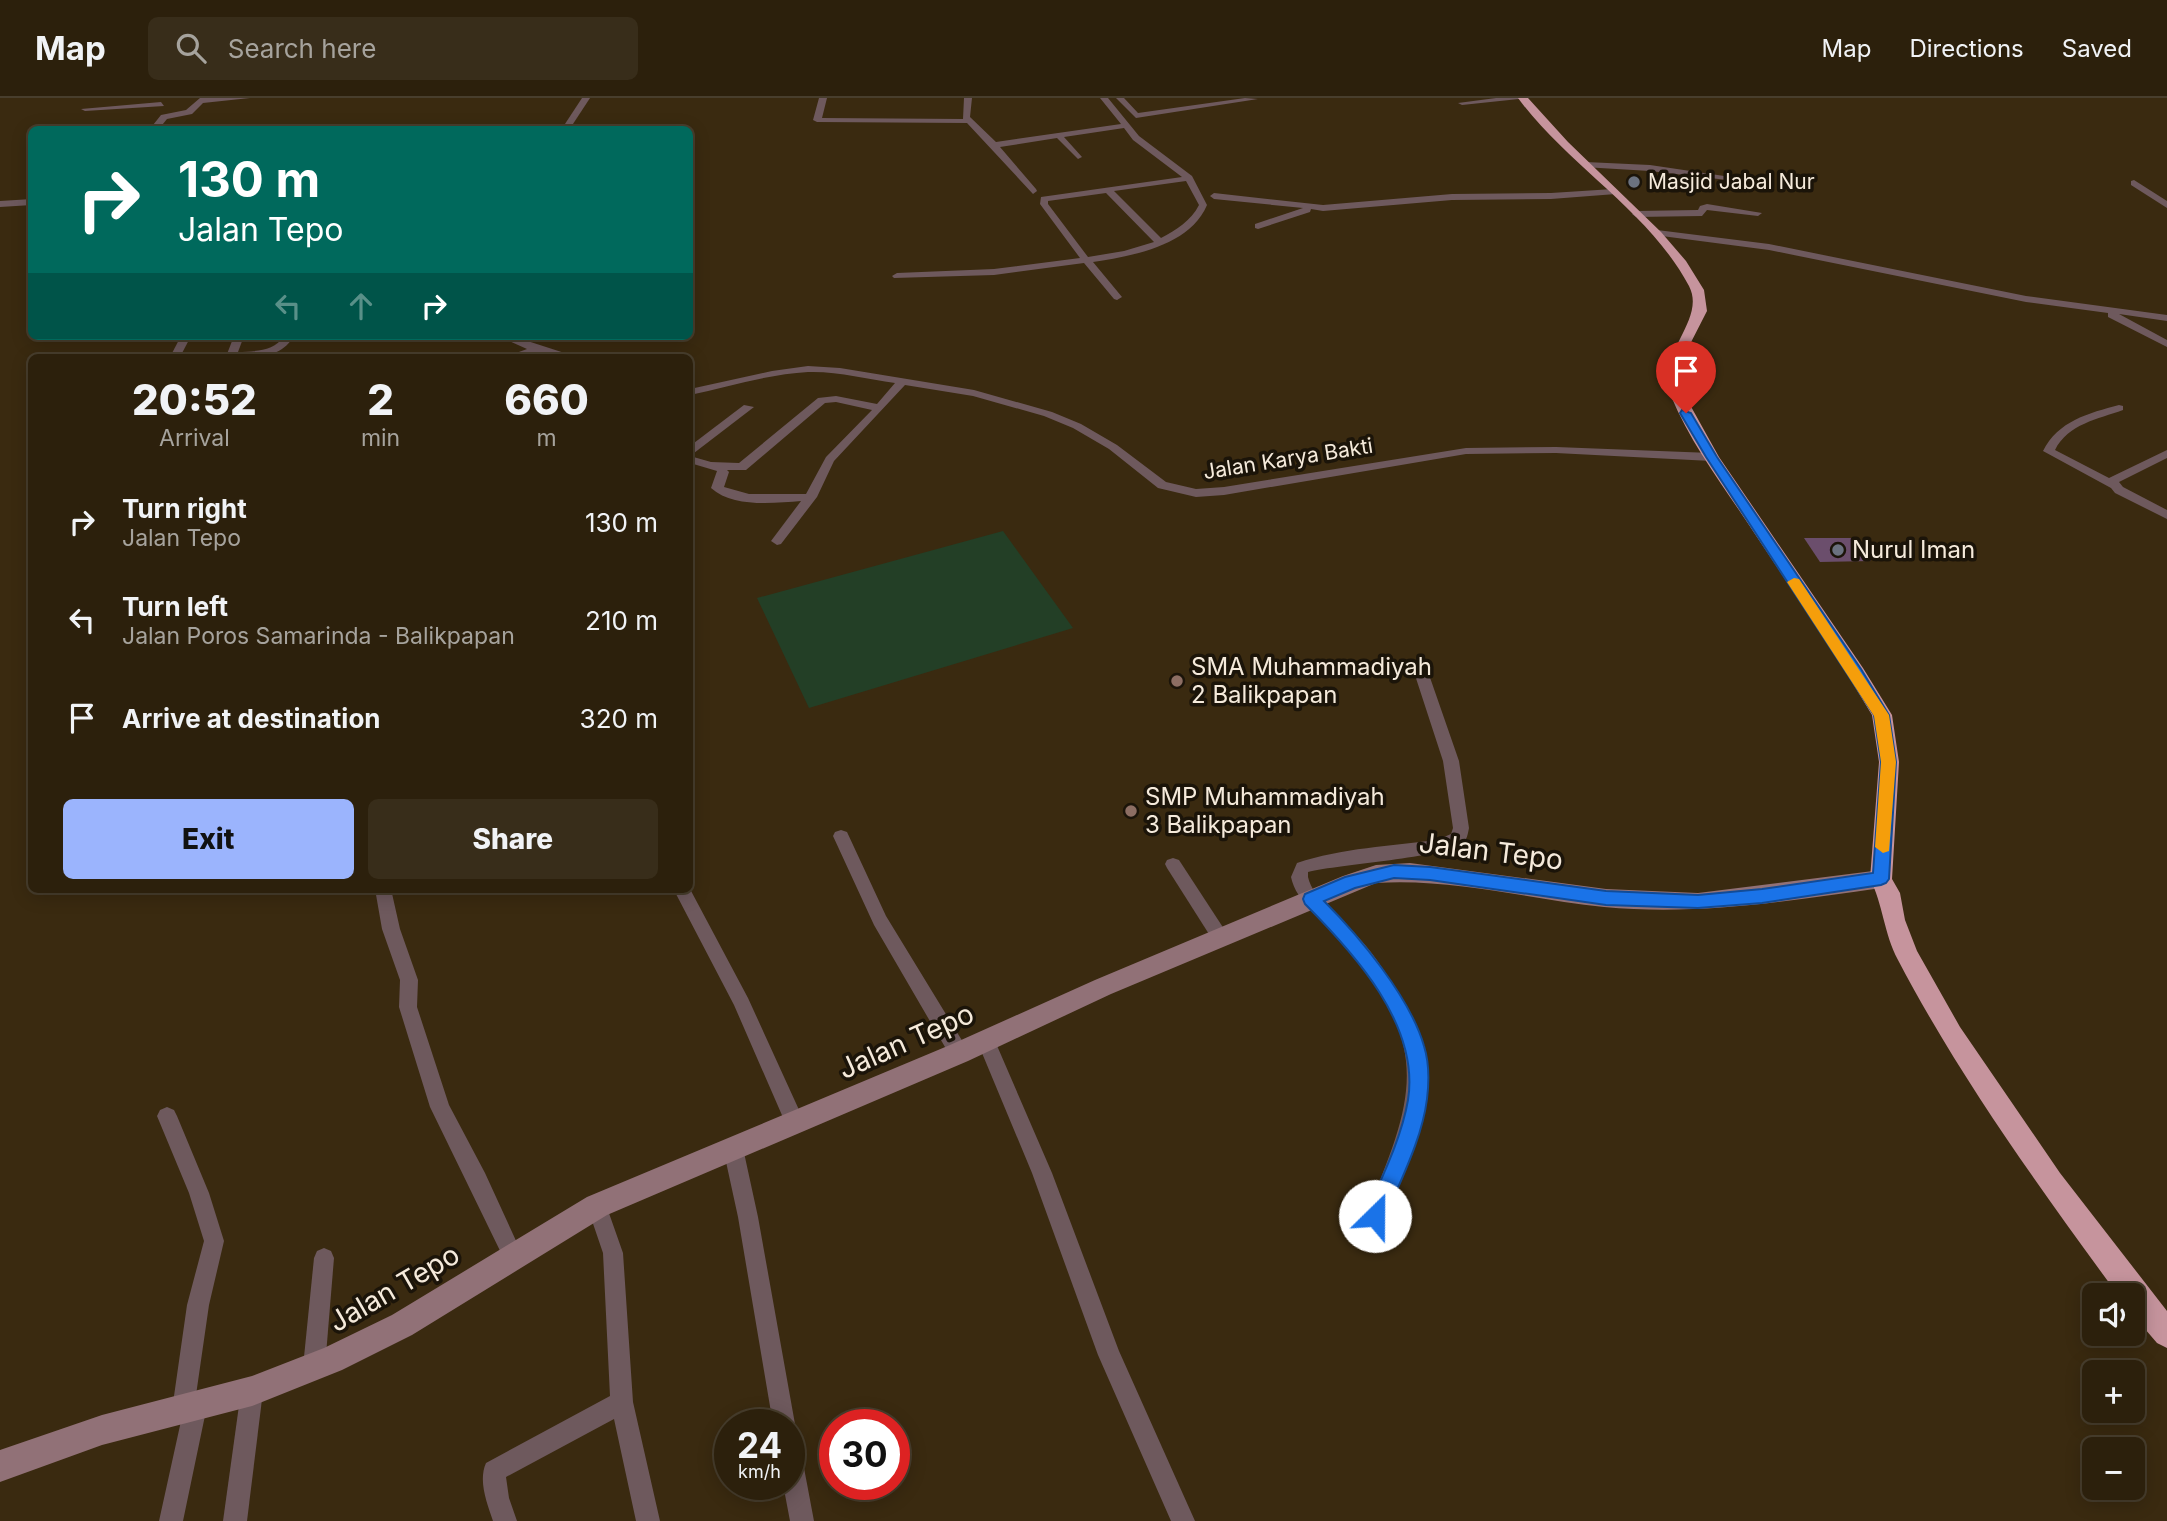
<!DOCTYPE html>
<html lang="en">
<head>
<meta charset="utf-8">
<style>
	body { margin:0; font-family:Inter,sans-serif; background:#382d1a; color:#f1f3f6; height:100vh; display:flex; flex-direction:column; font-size:26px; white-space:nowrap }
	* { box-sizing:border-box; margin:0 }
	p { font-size:23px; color:#a6a39d }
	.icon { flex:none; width:38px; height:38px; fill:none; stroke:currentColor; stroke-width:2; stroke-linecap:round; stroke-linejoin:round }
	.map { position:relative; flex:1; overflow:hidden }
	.details { position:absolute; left:28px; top:256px; width:665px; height:539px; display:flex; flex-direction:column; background:#2c200c; border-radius:10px; box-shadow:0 4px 18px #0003,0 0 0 2px #483e2d }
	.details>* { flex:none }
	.top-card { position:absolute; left:28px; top:28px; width:665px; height:214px; border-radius:10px; box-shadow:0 4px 18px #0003,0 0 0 2px #483e2d; background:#00695c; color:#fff; overflow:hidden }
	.buttons { position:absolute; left:2082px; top:1185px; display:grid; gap:14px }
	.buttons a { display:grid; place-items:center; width:63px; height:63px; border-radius:10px; background:#2c200c; box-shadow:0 4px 18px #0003,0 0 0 2px #483e2d; font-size:35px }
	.speed { position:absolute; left:714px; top:1311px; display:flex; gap:14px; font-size:35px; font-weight:700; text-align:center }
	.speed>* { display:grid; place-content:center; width:91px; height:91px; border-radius:50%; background:#2c200c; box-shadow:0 4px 18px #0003,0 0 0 2px #483e2d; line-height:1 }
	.speed small { font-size:18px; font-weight:400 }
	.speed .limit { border:10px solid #d22; background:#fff; color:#111 }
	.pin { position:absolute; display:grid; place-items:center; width:60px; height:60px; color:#fff; margin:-72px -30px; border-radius:50% 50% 50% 0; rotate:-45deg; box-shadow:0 0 7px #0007 }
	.pin .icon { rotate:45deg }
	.me { position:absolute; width:77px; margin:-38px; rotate:23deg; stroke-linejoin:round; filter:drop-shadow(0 0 5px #0008) }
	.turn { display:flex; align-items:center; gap:24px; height:147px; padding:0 35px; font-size:32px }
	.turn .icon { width:91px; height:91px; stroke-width:2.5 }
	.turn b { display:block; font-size:49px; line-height:60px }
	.lanes { display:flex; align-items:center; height:66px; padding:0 35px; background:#0003; justify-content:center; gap:35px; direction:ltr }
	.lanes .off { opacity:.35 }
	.eta { display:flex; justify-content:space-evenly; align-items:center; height:119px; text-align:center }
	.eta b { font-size:42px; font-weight:800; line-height:49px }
	.cta { display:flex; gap:14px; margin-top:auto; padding:14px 35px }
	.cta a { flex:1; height:80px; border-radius:10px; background:#9bb4fd; color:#111; font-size:28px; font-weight:800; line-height:80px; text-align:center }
	.cta a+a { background:#382d1a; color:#f1f3f6 }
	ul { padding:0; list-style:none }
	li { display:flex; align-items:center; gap:21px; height:98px; padding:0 35px }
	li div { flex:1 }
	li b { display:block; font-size:26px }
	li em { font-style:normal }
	header { display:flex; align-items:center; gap:42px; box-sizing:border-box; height:98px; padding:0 35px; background:#2c200c; border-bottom:2px solid #483e2d }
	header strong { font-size:33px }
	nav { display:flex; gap:38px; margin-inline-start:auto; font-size:24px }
	.search { width:490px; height:63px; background:#382d1a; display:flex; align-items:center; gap:18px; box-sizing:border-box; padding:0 24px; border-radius:10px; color:#a6a39d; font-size:26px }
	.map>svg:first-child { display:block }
	.green { fill:#233f26 }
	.building { fill:#6b4e6c }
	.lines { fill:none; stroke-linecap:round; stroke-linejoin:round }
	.street { fill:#6e595d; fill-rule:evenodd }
	.secondary { fill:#917177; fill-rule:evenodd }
	.highway { fill:#c6949d; fill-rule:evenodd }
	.route { fill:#1a73e8; stroke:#114b97; stroke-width:2 }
	.slow { fill:#f59e0b }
	.worship-dot { fill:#6b7280; stroke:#1b1409; stroke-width:2.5 }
	.education-dot { fill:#8d6e63; stroke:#1b1409; stroke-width:2.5 }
	.labels { text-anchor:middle; stroke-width:7; stroke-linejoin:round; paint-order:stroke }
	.far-poi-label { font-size:21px; fill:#f5eadb; stroke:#1b1409; text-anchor:start }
	.far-street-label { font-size:21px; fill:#f5eadb; stroke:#1b1409 }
	.poi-label { font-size:24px; fill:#f5eadb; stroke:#1b1409; text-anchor:start }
	.near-street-label { font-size:28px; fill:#f5eadb; stroke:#1b1409 }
</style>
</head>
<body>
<header>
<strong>Map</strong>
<div class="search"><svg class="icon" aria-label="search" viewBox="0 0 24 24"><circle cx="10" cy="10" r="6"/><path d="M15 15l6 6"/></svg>Search here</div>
<nav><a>Map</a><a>Directions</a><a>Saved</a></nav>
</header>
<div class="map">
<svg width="2167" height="1423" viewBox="0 0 2167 1423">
	<rect width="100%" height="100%" fill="#3a2a10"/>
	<polygon class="green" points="1003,433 1073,530 809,610 757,500"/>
	<polygon class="building" points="1804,440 1854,440 1871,463 1820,464"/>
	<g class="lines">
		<g class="street">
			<polygon points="200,0 250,0 203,5 192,16 167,21 158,32 149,32 161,17 186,12"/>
			<polygon points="582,0 590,0 569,32 561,32"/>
			<path d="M 819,0 L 827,0 L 822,20 L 963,21 L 964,0 L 972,0 L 970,19 L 996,44 L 1121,26 L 1100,0 L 1108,0 L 1139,38 L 1192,78 L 1207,107 C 1190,148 1132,158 1093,164 L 1122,199 L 1117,202 L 1114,201 L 1084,165 L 994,177 L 894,180 L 892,178 L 897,175 L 994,171 L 1080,160 L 1040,106 L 1041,99 L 1182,79 L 1133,42 L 1124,30 L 1064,39 L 1082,59 L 1078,61 L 1057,40 L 1000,49 L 1036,91 L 1037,93 L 1033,96 L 967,25 L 817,24 L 813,22 ZM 1186,83 L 1199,107 C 1191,123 1176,132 1161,140 L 1114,93 ZM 1106,95 L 1154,144 L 1124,153 L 1088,159 L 1048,106 L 1048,103 Z"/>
			<polygon points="1116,0 1124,0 1138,15 1245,0 1258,1 1136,20"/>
			<polygon points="1496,0 1528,0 1462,7 1458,5"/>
			<polygon points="161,4 164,8 85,13 81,11"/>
			<polygon points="1586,64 1650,67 1731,79 1727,82 1650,73 1583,69 1583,65"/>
			<polygon points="2134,82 2167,103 2167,110 2131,87 2131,83"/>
			<polygon points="1613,91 1617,94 1616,96 1551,101 1452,102 1323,113 1311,111 1310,114 1258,131 1255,130 1255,126 1303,110 1214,101 1210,98 1214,95 1323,107 1452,96 1551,95"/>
			<polygon points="32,101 32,107 0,109 0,103"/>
			<polygon points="1707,106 1762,115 1758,118 1707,112 1702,118 1636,119 1632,116 1636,113 1698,112 1700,108"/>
			<polygon points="1657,132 1769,146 2026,198 2167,217 2167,223 2119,216 2167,242 2167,249 2108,219 2108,215 2026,204 1769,152 1654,137 1654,133"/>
			<polygon points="181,238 191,238 180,259 170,259"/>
			<path d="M 234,238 L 244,238 L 238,254 C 255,253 274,254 284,238 L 294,238 C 279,264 247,259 222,259 L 227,256 Z"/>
			<path d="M 498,238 L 512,238 L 577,259 C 565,259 547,254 538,254 C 527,255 517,259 505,259 L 527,251 Z"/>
			<path d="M 808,268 L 840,270 L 974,292 L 1052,314 L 1081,326 L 1117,347 L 1166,384 L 1196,391 L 1224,389 L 1466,350 L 1556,349 L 1711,355 L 1717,359 L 1711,363 L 1556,355 L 1466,356 L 1224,397 L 1196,399 L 1158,390 L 1109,351 L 1073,330 L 1044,318 L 973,298 L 905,287 L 834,363 L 817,399 L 781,446 L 777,447 L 771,443 L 801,403 C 774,405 733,410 711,390 L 717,373 L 690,365 L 690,358 L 711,364 L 739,365 L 818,300 L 836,298 L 877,306 L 895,285 C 867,281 837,273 808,274 C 769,276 728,289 690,297 L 690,291 L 772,273 ZM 836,304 L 872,312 L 826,359 L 806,396 L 749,396 L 724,389 L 729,374 L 727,372 L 746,372 L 825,305 Z"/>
			<polygon points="744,307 754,309 694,355 690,356 690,348"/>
			<path d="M 2119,307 L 2123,308 L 2123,312 C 2098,321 2068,326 2055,352 L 2109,380 L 2167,352 L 2167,360 L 2119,384 L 2123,389 L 2167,412 L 2167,421 L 2115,395 L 2111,390 L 2043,353 C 2058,323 2089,315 2119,307 Z"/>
			<path d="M 1419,563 L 1426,568 L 1459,663 L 1469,730 C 1468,735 1467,742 1463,745 C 1443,760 1340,766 1308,774 L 1308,779 C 1313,802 1344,822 1359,840 C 1376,858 1389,880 1402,902 C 1410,917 1420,933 1424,950 C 1439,1010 1405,1072 1382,1125 L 1375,1128 L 1368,1125 L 1365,1118 C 1416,998 1434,947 1339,841 C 1323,822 1296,804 1291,779 L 1297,765 C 1342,750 1391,748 1437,742 L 1451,736 L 1453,730 L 1443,663 L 1412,568 Z"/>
			<polygon points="841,732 847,734 886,818 966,949 968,955 966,961 959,963 952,961 874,827 833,738 835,734"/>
			<polygon points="1173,760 1179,762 1226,834 1229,839 1226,844 1220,846 1214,844 1167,770 1165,766 1167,762"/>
			<polygon points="375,791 391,791 400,831 418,882 417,909 449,1007 485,1075 523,1158 520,1165 513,1168 506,1165 430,1009 399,909 400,882 382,831"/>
			<polygon points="678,791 690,791 748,900 805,1025 802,1031 795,1034 788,1031 734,907 676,796"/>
			<polygon points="986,935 993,937 995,943 1052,1075 1119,1253 1195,1423 1171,1423 1098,1257 1032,1075 977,943 979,937"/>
			<polygon points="167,1009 174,1012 177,1018 209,1095 224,1143 209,1207 196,1297 204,1300 207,1308 183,1423 159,1423 181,1323 175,1320 172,1312 187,1207 204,1143 189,1095 157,1018 160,1012"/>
			<polygon points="733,1041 740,1044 743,1050 758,1119 795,1326 789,1335 789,1326 773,1326 738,1119 723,1050 726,1044"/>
			<path d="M 597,1098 L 604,1101 L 623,1155 L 633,1304 L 660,1423 L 636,1423 L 614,1321 L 506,1379 L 509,1400 L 517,1423 L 493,1423 C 487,1405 478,1383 486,1365 L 610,1298 L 603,1155 L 587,1108 L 590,1101 Z"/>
			<polygon points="324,1150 331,1153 334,1160 325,1269 322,1277 314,1280 306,1277 303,1269 314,1160 317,1153"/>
			<polygon points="252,1282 260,1285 263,1293 247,1423 223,1423 241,1293 244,1285"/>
			<polygon points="789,1343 797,1346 801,1354 814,1423 790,1423 783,1386 789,1386"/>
		</g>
		<path class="secondary" d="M 1410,765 L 1606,791 L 1698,795 L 1881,772 L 1889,775 L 1892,781 L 1889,787 L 1881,790 C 1789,803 1698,818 1604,809 C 1529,801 1452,780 1376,785 L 1111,896 L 968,963 L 607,1117 L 412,1237 L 342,1272 L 252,1308 L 102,1347 L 0,1384 L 0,1352 L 102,1317 L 252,1278 L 324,1250 L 392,1217 L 587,1099 L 950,947 L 1095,882 L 1343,778 L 1376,767 Z"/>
		<path class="highway" d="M 1518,0 L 1528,0 L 1568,44 L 1661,134 L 1686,163 L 1704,192 L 1707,213 L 1685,256 L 1682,270 L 1684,296 L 1719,359 L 1863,570 L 1892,617 L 1899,664 L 1892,781 L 1900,795 L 1905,822 L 1917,853 L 1960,929 L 2060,1075 L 2167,1213 L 2167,1250 L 2157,1245 L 2133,1217 L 2133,1197 L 2118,1197 C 2039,1089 1960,980 1898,862 C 1884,836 1883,806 1870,781 L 1879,664 L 1872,617 C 1832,550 1788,486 1745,421 C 1719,382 1689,342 1671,298 C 1654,256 1707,223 1689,188 C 1649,113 1568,68 1518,0 Z"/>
	</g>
	<path class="route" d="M 1682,312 L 1691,315 L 1717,359 L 1861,571 L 1889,617 L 1896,664 L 1889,781 L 1886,785 L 1881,787 L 1762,805 L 1698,810 L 1606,807 L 1430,782 L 1394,780 L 1355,790 L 1324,803 C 1359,838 1410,899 1424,948 C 1429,964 1429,985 1427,1001 C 1422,1041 1401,1081 1386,1118 L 1383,1125 L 1375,1128 L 1368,1125 L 1365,1118 C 1381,1081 1401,1042 1408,1002 C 1420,927 1354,855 1305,806 L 1303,801 L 1305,796 L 1345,779 L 1394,767 L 1430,769 L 1606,793 L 1698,797 L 1762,791 L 1873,775 L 1881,664 L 1874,617 L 1706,359 L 1680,315 Z"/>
	<polygon class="slow" points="1794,480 1799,481 1889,617 1896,664 1889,753 1883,755 1875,749 1881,664 1874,618 1787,484"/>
	<g class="worship-dot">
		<circle cx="1634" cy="84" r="7"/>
		<circle cx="1838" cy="452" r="7"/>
	</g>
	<g class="education-dot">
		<circle cx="1177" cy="583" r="7"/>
		<circle cx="1131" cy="713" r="7"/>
	</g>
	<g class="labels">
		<g class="far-poi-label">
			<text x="1648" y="91">Masjid Jabal Nur</text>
		</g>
		<g class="far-street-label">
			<text transform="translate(1288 361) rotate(-9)" y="7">Jalan Karya Bakti</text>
		</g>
		<g class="poi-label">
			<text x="1852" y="460">Nurul Iman</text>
			<text x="1191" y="577">SMA Muhammadiyah<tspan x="1191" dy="28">2 Balikpapan</tspan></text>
			<text x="1145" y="707">SMP Muhammadiyah<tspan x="1145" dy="28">3 Balikpapan</tspan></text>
		</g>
		<g class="near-street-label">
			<text transform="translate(1491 753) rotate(7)" y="10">Jalan Tepo</text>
			<text transform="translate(906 943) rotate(-24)" y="10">Jalan Tepo</text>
			<text transform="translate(394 1190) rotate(-30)" y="10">Jalan Tepo</text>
		</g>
	</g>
</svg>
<div class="buttons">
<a><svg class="icon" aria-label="sound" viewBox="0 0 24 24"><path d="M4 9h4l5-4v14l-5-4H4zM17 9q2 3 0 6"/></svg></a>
<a>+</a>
<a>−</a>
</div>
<div class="speed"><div>24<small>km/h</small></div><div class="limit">30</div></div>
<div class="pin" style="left:1686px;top:315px;background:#d93025"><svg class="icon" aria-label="arrive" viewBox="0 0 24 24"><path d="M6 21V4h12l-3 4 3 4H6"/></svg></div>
<svg class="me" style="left:1375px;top:1118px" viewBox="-20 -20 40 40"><circle r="19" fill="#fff"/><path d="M0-13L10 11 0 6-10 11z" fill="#1a73e8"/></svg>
<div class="top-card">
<div class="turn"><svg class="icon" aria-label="right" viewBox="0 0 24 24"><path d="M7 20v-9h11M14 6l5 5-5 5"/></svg><div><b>130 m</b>Jalan Tepo</div></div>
<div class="lanes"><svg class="icon off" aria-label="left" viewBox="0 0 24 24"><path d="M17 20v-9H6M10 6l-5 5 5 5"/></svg><svg class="icon off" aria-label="ahead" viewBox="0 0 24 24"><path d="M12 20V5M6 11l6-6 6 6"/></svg><svg class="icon" aria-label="right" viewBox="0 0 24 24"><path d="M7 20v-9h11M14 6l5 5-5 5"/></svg></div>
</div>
<section class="details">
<div class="eta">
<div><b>20:52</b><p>Arrival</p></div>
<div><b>2</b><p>min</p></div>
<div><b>660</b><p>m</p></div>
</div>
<ul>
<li><svg class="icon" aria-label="right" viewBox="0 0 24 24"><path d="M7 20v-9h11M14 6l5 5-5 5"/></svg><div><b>Turn right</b><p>Jalan Tepo</p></div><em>130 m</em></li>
<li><svg class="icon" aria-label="left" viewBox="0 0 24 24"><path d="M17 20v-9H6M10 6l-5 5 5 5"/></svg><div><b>Turn left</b><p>Jalan Poros Samarinda - Balikpapan</p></div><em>210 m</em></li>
<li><svg class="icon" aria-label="arrive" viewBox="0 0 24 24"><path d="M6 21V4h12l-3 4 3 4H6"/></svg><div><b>Arrive at destination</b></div><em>320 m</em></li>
</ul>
<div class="cta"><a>Exit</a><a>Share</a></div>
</section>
</div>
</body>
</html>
